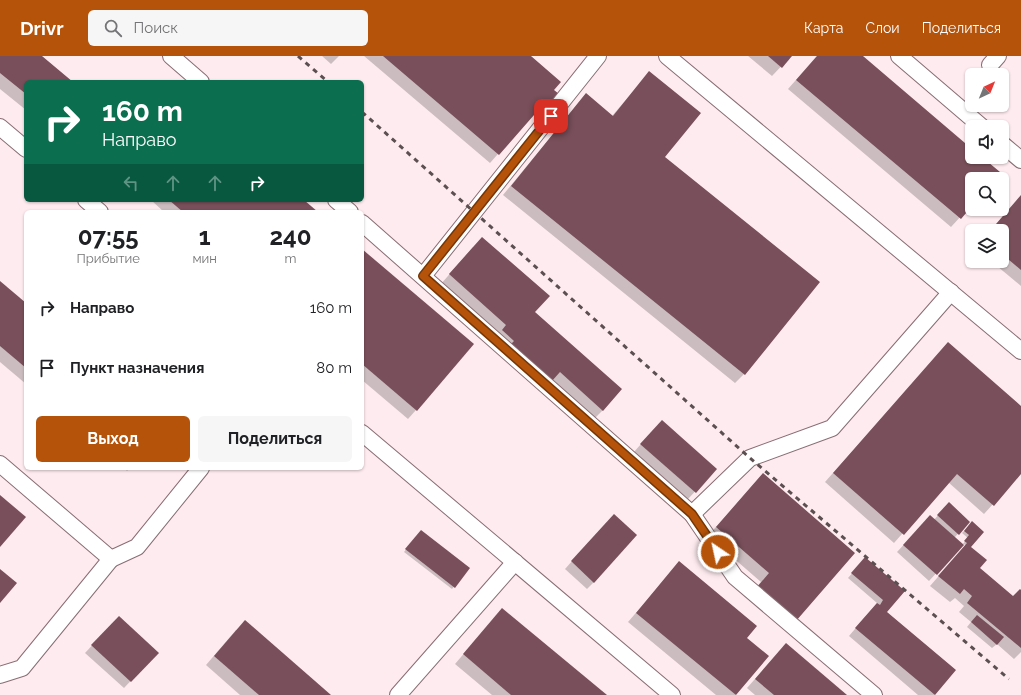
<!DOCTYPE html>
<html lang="ru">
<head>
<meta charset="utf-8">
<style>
	body { margin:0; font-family:Raleway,sans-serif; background:#f6f6f6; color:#202124; height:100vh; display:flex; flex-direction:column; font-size:15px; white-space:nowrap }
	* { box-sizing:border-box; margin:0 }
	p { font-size:13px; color:#757577 }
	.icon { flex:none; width:22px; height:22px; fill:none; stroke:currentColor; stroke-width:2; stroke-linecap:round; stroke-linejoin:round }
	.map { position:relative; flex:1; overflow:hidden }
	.sheet { position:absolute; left:24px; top:154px; width:340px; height:260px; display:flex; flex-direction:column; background:#fff; border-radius:6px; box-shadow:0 1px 3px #0004 }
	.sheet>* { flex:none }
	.hud { position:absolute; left:24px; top:24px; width:340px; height:122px; border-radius:6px; box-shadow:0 1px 3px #0004; background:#0b6e4f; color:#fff; overflow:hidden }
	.needle { width:26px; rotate:43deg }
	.fabs { position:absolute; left:965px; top:12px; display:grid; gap:8px }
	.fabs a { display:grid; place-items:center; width:44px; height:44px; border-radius:6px; background:#fff; box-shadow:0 1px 3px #0004; font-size:20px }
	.pin { position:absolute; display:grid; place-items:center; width:34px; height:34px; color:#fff; margin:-17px; border-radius:8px; box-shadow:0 2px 6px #0006 }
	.me { position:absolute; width:44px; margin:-22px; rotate:326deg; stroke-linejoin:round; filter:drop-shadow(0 0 3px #0008) }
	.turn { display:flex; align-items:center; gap:14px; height:84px; padding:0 12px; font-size:18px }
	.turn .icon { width:52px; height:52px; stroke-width:2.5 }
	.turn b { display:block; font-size:28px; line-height:34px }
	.lanes { display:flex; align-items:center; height:38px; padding:0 12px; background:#0003; justify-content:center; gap:20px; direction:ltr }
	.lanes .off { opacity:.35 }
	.eta { display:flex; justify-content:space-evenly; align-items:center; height:68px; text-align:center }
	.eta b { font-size:24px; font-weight:700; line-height:28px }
	.primary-button { display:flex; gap:8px; margin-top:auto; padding:8px 12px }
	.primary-button a { flex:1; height:46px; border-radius:6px; background:#b45309; color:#fff; font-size:16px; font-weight:700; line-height:46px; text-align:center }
	.primary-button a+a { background:#f6f6f6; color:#202124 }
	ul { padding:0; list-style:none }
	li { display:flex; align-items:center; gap:12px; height:60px; padding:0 12px }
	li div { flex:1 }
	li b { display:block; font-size:15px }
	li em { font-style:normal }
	header { display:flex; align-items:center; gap:24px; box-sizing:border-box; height:56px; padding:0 20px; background:#b45309; color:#fff }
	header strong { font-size:19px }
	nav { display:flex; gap:22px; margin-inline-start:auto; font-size:14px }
	.search { width:280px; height:36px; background:#f6f6f6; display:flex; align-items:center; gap:10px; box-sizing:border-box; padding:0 14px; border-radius:6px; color:#757577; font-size:15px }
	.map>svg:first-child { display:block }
	.shadow { fill:#0003 }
	.building { fill:#784f5a }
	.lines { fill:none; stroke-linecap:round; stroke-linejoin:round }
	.minor-casing { stroke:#886d74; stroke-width:18 }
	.minor { stroke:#fff; stroke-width:16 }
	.rail { stroke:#5c4f52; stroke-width:3; stroke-dasharray:5 5; stroke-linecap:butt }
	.route-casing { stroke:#753606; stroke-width:10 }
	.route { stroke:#b45309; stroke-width:7 }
</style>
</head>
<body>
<header>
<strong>Drivr</strong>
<div class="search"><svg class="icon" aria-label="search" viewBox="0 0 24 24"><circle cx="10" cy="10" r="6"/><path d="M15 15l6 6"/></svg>Поиск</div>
<nav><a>Карта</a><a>Слои</a><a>Поделиться</a></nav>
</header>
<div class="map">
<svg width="1021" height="639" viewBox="0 0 1021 639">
	<rect width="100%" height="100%" fill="#feebef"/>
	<g class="shadow">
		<polygon points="0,0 40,0 71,26 26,26 26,54 0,33"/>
		<polygon points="322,0 339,0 331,8"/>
		<polygon points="364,0 529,0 552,34 557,39 542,54 539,51 490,107"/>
		<polygon points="748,0 791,0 772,20"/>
		<polygon points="817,0 861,0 972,94 972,101 980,101 993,123 972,123 972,148 951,171 788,33"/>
		<polygon points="649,17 664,101 744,318 735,327 503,139 586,38 612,60"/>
		<polygon points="1021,140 1021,230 991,205 1002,205 1002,175 990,175"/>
		<polygon points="151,144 302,144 316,156 164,156"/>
		<polygon points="473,191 534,257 603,354 594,363 441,228"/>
		<polygon points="362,195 416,354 408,363 362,324"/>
		<polygon points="0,226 26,249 26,328 0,306"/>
		<polygon points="948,287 1021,351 1021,417 984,458 948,426 894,487 825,426"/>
		<polygon points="655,372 716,413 688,443 634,396"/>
		<polygon points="124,412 130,412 127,415"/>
		<polygon points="763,418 787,573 749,540 761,526 708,480"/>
		<polygon points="944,452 969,466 954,482 962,489 968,482 962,477 972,467 970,491 978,513 1012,541 1021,535 1021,596 1014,603 997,588 992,592 967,571 971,566 959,556 964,550 955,542 950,546 930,530 966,489 963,488 929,525 897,496 924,467 934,464"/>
		<polygon points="607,466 594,526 587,533 565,513"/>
		<polygon points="419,477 469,512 452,533 404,496"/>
		<polygon points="679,507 746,582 767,600 735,639 716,639 628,566"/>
		<polygon points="861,507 903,535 886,556 955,614 934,639 918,639 849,580 877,547 848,522"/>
		<polygon points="502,553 605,639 492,639 455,608"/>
		<polygon points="112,568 157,597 124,632 85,597"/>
		<polygon points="236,574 329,639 240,639 206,609"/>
		<polygon points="786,588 846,639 755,639 747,632"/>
	</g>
	<g class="building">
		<polygon points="0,0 42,0 73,26 26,26 26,38 0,17"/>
		<polygon points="383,0 531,0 561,26 554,34 559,38 552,46 548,43 499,99"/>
		<polygon points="768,0 792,0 782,12"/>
		<polygon points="817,0 863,0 972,93 972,101 982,101 1000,116 995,123 972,123 972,150 961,163 796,24"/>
		<polygon points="649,15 701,57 665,101 820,226 745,319 511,130 586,37 613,60"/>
		<polygon points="1021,139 1021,214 1002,198 1002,175 990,175"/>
		<polygon points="169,144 304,144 318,156 183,156"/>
		<polygon points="482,181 550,240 535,256 622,333 603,355 560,316 551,326 509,290 514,285 502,274 506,269 449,218"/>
		<polygon points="362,193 474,288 417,355 362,308"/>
		<polygon points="0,225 26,247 26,312 0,290"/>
		<polygon points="948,286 1021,350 1021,418 994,450 957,418 904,479 833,417"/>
		<polygon points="662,364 717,413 696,437 640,388"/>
		<polygon points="763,417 855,497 796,565 757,531 769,517 716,471"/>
		<polygon points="0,439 26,461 0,491"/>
		<polygon points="949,446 970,466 959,479 937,459"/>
		<polygon points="614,458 637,479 594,527 571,505"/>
		<polygon points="930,459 964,489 937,519 903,489"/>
		<polygon points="972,465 984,476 971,491 987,504 980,512 1013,540 1020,533 1021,534 1021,592 967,547 972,540 964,533 960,538 938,520 967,487 964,485 969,479 964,475"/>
		<polygon points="421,474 470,512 455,532 405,493"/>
		<polygon points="865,501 905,535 887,556 956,614 935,639 855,572 877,547 880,549 883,544 851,517"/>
		<polygon points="679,505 757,570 747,582 769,600 736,639 636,557"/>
		<polygon points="0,513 17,527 0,547"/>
		<polygon points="502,552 607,639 511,639 463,598"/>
		<polygon points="977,559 1004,581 997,589 971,566"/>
		<polygon points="119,560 159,597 131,626 91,589"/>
		<polygon points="245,564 331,639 259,639 214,600"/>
		<polygon points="786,587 847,639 774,639 755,623"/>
	</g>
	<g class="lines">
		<defs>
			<g id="minor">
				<polyline points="171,0 201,26"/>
				<polyline points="667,0 1021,295"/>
				<polyline points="899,0 982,71"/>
				<polyline points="990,9 998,0"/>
				<polyline points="0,71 26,93"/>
				<polyline points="1002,88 1021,104"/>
				<polyline points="86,144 100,156"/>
				<polyline points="336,144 350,156"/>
				<polyline points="362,167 692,458 735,521 874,639"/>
				<polyline points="423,220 598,0"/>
				<polyline points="362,377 672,639"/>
				<polyline points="0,408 111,503 22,612 0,619"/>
				<polyline points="692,458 750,402 832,372 951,236"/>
				<polyline points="111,503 137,491 201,412"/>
				<polyline points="398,639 515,506"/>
			</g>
		</defs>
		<use href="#minor" class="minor-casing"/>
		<use href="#minor" class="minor"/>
		<g class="rail">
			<polyline points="298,0 328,26"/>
			<polyline points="362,56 750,402 1009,623"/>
		</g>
	</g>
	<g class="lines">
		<defs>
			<polyline id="route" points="551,60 423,220 692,458 718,496"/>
		</defs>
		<use href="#route" class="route-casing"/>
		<use href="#route" class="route"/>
	</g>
</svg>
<div class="fabs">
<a><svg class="needle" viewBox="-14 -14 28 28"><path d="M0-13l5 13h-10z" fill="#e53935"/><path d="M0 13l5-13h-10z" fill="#757577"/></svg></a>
<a><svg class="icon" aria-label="sound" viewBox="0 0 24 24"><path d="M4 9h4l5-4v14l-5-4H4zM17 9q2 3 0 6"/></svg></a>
<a><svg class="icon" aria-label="search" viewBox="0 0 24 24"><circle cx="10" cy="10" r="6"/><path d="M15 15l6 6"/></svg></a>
<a><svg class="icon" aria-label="layers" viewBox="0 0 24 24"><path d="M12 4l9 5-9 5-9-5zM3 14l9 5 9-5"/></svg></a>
</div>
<div class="pin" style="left:551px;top:60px;background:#d93025"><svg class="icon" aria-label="arrive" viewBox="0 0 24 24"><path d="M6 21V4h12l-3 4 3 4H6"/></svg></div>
<svg class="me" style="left:718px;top:496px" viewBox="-20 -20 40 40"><circle r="17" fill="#b45309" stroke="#fff" stroke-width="3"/><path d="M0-11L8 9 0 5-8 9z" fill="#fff"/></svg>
<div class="hud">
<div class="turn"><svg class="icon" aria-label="right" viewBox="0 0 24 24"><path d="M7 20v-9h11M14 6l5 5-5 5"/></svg><div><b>160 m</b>Направо</div></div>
<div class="lanes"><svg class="icon off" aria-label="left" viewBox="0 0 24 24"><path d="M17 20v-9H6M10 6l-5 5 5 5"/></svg><svg class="icon off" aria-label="ahead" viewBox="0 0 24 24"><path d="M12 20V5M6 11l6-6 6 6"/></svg><svg class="icon off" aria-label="ahead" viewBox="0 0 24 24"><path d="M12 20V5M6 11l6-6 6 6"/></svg><svg class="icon" aria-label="right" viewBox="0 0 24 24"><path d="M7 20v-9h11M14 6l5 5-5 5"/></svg></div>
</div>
<section class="sheet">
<div class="eta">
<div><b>07:55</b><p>Прибытие</p></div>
<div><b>1</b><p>мин</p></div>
<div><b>240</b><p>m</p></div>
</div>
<ul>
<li><svg class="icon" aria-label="right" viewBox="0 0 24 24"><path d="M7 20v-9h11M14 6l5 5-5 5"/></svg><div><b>Направо</b></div><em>160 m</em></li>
<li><svg class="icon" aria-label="arrive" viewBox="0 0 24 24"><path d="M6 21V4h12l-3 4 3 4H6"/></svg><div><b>Пункт назначения</b></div><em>80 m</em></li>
</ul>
<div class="primary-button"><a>Выход</a><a>Поделиться</a></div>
</section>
</div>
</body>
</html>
